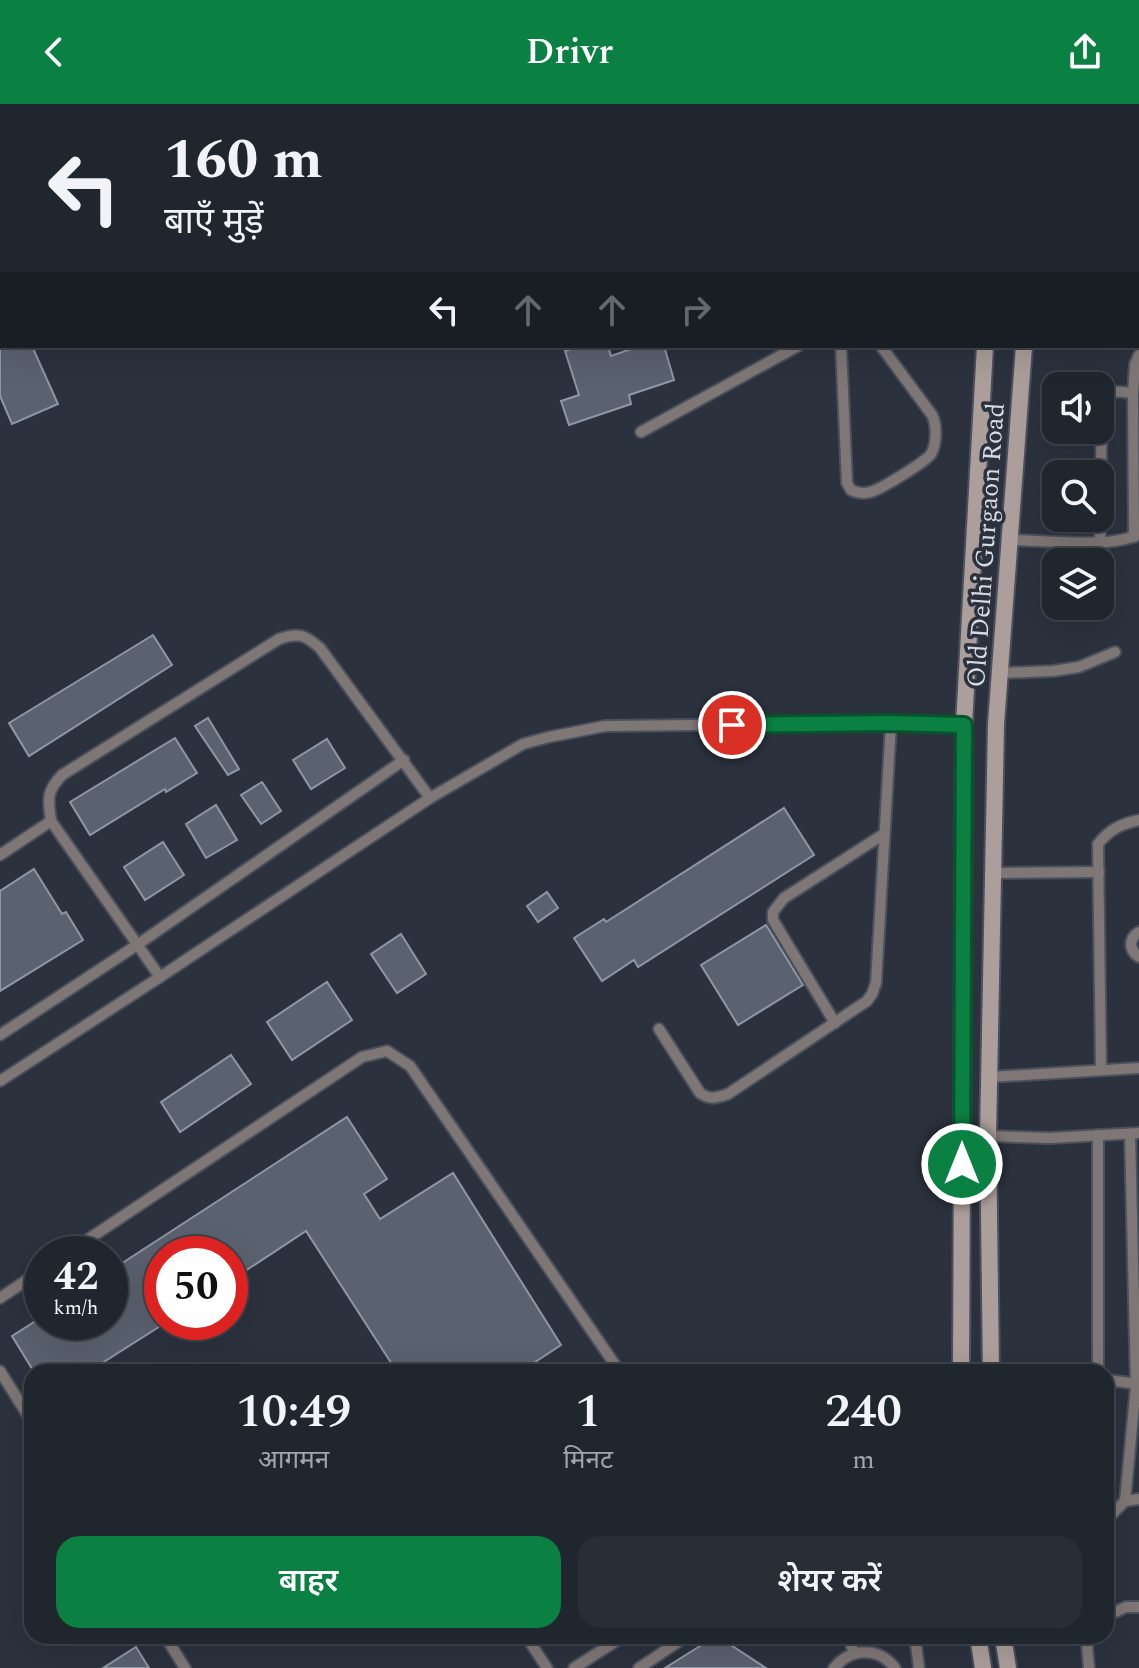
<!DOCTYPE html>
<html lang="hi">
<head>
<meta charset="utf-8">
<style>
	body { margin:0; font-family:Spectral,"Noto Sans Devanagari",serif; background:#282e36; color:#f1f3f6; height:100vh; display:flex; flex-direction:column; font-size:30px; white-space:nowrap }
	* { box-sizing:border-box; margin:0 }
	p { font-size:26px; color:#a2a5aa }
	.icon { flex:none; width:44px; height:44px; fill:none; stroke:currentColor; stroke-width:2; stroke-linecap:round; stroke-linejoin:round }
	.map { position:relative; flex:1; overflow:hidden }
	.details { position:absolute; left:24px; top:1260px; width:1090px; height:280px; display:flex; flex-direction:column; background:#20262e; border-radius:24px; box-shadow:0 8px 32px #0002,0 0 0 2px #3d434a }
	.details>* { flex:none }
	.banner { position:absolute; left:0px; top:0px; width:1140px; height:244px; box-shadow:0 8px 32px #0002,0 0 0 2px #3d434a; background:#20262e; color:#f1f3f6; overflow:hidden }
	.fabs { position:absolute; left:1042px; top:268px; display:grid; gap:16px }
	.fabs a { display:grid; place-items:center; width:72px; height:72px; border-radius:16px; background:#20262e; box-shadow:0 8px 32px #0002,0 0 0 2px #3d434a; font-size:40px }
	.speed { position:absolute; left:24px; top:1132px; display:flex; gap:16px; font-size:40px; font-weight:700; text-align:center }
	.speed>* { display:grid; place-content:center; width:104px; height:104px; border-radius:50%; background:#20262e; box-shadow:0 8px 32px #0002,0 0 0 2px #3d434a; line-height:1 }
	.speed small { font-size:20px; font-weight:400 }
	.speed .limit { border:12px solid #d22; background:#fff; color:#111 }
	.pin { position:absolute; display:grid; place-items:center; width:68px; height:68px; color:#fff; margin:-34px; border:4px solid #fff; border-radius:50%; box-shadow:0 2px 8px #0007 }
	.me { position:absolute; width:88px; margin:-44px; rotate:0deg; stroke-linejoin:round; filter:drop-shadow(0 0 6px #0008) }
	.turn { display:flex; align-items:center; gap:28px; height:168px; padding:0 32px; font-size:36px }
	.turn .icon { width:104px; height:104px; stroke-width:2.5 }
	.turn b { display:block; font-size:56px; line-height:68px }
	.lanes { display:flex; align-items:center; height:76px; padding:0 32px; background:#0003; justify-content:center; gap:40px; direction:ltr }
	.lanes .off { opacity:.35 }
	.eta { display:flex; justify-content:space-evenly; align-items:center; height:136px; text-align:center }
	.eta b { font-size:48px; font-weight:600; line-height:56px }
	.primary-button { display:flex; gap:16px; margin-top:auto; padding:16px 32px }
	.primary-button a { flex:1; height:92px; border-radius:24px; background:#0b8043; color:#fff; font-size:32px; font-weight:600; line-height:92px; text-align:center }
	.primary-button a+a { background:#282e36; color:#f1f3f6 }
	header { display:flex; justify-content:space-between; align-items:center; height:104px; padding:0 32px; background:#0b8043; color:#fff; font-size:36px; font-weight:600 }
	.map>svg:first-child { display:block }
	.building { fill:#5a626f; stroke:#8e97a5; stroke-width:2 }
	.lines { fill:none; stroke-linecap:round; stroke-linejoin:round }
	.service-casing { stroke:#4a505c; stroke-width:14 }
	.minor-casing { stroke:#4a505c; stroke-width:20 }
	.tertiary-casing { stroke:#4a505c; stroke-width:20 }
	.secondary-casing { stroke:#4a505c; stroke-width:20 }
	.service { stroke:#7f7775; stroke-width:10 }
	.minor { stroke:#7f7775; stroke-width:16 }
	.tertiary { stroke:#7f7775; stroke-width:16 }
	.secondary { stroke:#ab9e9b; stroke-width:16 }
	.route-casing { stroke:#07532c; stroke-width:20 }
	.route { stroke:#0b8043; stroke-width:14 }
	.labels { text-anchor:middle; stroke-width:7; stroke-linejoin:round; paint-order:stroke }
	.street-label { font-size:26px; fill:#d6dae2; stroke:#2b323e }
</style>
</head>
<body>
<header><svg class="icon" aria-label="back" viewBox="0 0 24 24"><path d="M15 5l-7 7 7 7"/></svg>Drivr<svg class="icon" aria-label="share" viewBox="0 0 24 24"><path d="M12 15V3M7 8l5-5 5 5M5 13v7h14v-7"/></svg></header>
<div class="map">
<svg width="1139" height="1564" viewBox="0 0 1139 1564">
	<rect width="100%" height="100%" fill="#2b323e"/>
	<g class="building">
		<polygon points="0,242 32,242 58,300 12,320 0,292"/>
		<polygon points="580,242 608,242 611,252 640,242 664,242 674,276 629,291 631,300 569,321 561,297 579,291 565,247"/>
		<polygon points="153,531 172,561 29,652 9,619"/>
		<polygon points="208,614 239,665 228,671 195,622"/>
		<polygon points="175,634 197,669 166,688 165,685 90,731 70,698"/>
		<polygon points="327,635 345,664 311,685 293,656"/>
		<polygon points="262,678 281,707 261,720 241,691"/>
		<polygon points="216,701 237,736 206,754 186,720"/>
		<polygon points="784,704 814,751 638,863 634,856 602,877 574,834 604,815 606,818"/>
		<polygon points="163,738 184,771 145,796 124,763"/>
		<polygon points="34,765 62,810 66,808 83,836 0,887 0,787"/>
		<polygon points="547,788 558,804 538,818 527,802"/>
		<polygon points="766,821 803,881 738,921 701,861"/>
		<polygon points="401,830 426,870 397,889 371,850"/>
		<polygon points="327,878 352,916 292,956 267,918"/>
		<polygon points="231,951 251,980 180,1028 161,998"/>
		<polygon points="347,1013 387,1075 364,1090 380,1115 453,1069 561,1241 520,1268 397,1268 306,1127 230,1177 230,1150 162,1150 162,1221 88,1268 34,1268 12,1232 34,1218 110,1218 110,1167"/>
		<polygon points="716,1532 717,1532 766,1564 665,1564"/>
		<polygon points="136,1543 149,1564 103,1564"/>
	</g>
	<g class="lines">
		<defs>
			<g id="service">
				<path d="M 841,242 L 847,379 L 851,386 C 857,389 863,390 870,388 C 880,386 925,358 931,350 C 937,340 937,321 932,311 L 881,242"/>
				<polyline points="641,328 798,242"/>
				<polyline points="1134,433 1133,289 1135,260 1139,251"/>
				<path d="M 1010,436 C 1041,436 1113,445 1138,430"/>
				<path d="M 1100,438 L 1102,295 C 1110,285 1121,288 1133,289"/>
				<polyline points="1000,569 1053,567 1079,563 1115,548"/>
				<polyline points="0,751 51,717"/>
				<polyline points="993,769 1099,768"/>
				<path d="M 1139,828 C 1128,835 1129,846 1139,853"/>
				<path d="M 160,873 L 51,717 C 48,695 46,688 62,671 L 279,535 C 299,528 305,531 320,544 L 430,694"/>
				<polyline points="835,919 773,816 773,808 784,794 884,730"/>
				<path d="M 659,925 L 700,989 C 710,996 716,994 728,990 L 867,897 L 872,890 L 876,879 L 891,619"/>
				<polyline points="0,931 137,841 404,656"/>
				<path d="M 1101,965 L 1098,740 C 1110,725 1121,720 1139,716"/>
				<polyline points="990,973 1139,964"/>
				<polyline points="0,977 160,873 430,694 523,640 549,633 605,622 891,619 964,621"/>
				<polyline points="1098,1031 1098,1268"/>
				<polyline points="988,1032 1050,1034 1139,1029"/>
				<polyline points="66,1150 362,953 387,947 410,962 620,1268"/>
				<polyline points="0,1194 42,1166"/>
				<polyline points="0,1267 32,1318"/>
				<polyline points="991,1267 1010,1268"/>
				<polyline points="1106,1276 1139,1280"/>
				<polyline points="1125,1397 1136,1281 1130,1030"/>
				<polyline points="1106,1416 1125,1397 1139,1395"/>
				<polyline points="1106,1512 1126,1503 1139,1503"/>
				<polyline points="165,1532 185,1564"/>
				<polyline points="526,1532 547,1564"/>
				<polyline points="848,1532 854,1549"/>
				<polyline points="915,1532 919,1564"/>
				<polyline points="1089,1532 1087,1540 1089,1564"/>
				<polyline points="574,1564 624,1532"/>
				<polyline points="639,1564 687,1532"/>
				<path d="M 834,1564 C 851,1543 879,1543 895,1564"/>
			</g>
			<g id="minor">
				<polyline points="347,0 348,2"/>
				<polyline points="0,220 2,219"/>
			</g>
			<g id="tertiary">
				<polyline points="1138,72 1139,72"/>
				<polyline points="1138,101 1139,101"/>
			</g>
			<g id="secondary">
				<polyline points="1037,0 1037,2"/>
				<polyline points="1005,2 1005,0"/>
				<polyline points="961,1268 964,621 985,242"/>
				<polyline points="991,1268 988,1032 996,620 1024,242"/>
				<polyline points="978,1532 983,1564"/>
				<polyline points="1003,1532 1008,1564"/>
			</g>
		</defs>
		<use href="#service" class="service-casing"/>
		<use href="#minor" class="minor-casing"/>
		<use href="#tertiary" class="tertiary-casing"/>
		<use href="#secondary" class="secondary-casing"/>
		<use href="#service" class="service"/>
		<use href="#minor" class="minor"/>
		<use href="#tertiary" class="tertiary"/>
		<use href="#secondary" class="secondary"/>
	</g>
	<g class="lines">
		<defs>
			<polyline id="route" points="732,621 891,619 964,621 962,1060"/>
		</defs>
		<use href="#route" class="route-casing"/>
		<use href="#route" class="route"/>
	</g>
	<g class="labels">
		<g class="street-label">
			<text transform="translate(985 441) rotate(-86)" y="9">Old Delhi Gurgaon Road</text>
		</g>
	</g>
</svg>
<div class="fabs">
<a><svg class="icon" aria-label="sound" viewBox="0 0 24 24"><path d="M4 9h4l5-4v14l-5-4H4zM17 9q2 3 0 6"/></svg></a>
<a><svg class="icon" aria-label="search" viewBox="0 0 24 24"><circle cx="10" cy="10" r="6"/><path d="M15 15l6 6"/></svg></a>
<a><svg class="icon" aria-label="layers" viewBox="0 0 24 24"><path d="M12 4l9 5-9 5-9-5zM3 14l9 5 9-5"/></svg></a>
</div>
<div class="speed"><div>42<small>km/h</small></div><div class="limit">50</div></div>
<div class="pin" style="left:732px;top:621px;background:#d93025"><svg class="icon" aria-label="arrive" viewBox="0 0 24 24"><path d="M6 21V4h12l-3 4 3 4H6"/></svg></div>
<svg class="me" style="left:962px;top:1060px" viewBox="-20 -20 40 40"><circle r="17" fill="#0b8043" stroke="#fff" stroke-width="3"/><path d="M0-11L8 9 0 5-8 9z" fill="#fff"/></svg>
<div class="banner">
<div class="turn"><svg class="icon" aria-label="left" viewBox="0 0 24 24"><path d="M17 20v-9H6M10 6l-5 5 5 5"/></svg><div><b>160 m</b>बाएँ मुड़ें</div></div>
<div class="lanes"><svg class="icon" aria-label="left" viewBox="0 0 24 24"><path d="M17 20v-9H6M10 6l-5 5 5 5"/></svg><svg class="icon off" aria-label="ahead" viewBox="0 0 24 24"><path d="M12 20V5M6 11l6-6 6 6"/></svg><svg class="icon off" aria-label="ahead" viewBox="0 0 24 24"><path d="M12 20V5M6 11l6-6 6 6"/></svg><svg class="icon off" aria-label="right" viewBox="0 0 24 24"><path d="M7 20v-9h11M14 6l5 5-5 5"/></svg></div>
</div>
<section class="details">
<div class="eta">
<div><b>10:49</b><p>आगमन</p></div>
<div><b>1</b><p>मिनट</p></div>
<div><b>240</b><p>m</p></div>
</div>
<div class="primary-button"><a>बाहर</a><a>शेयर करें</a></div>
</section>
</div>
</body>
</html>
